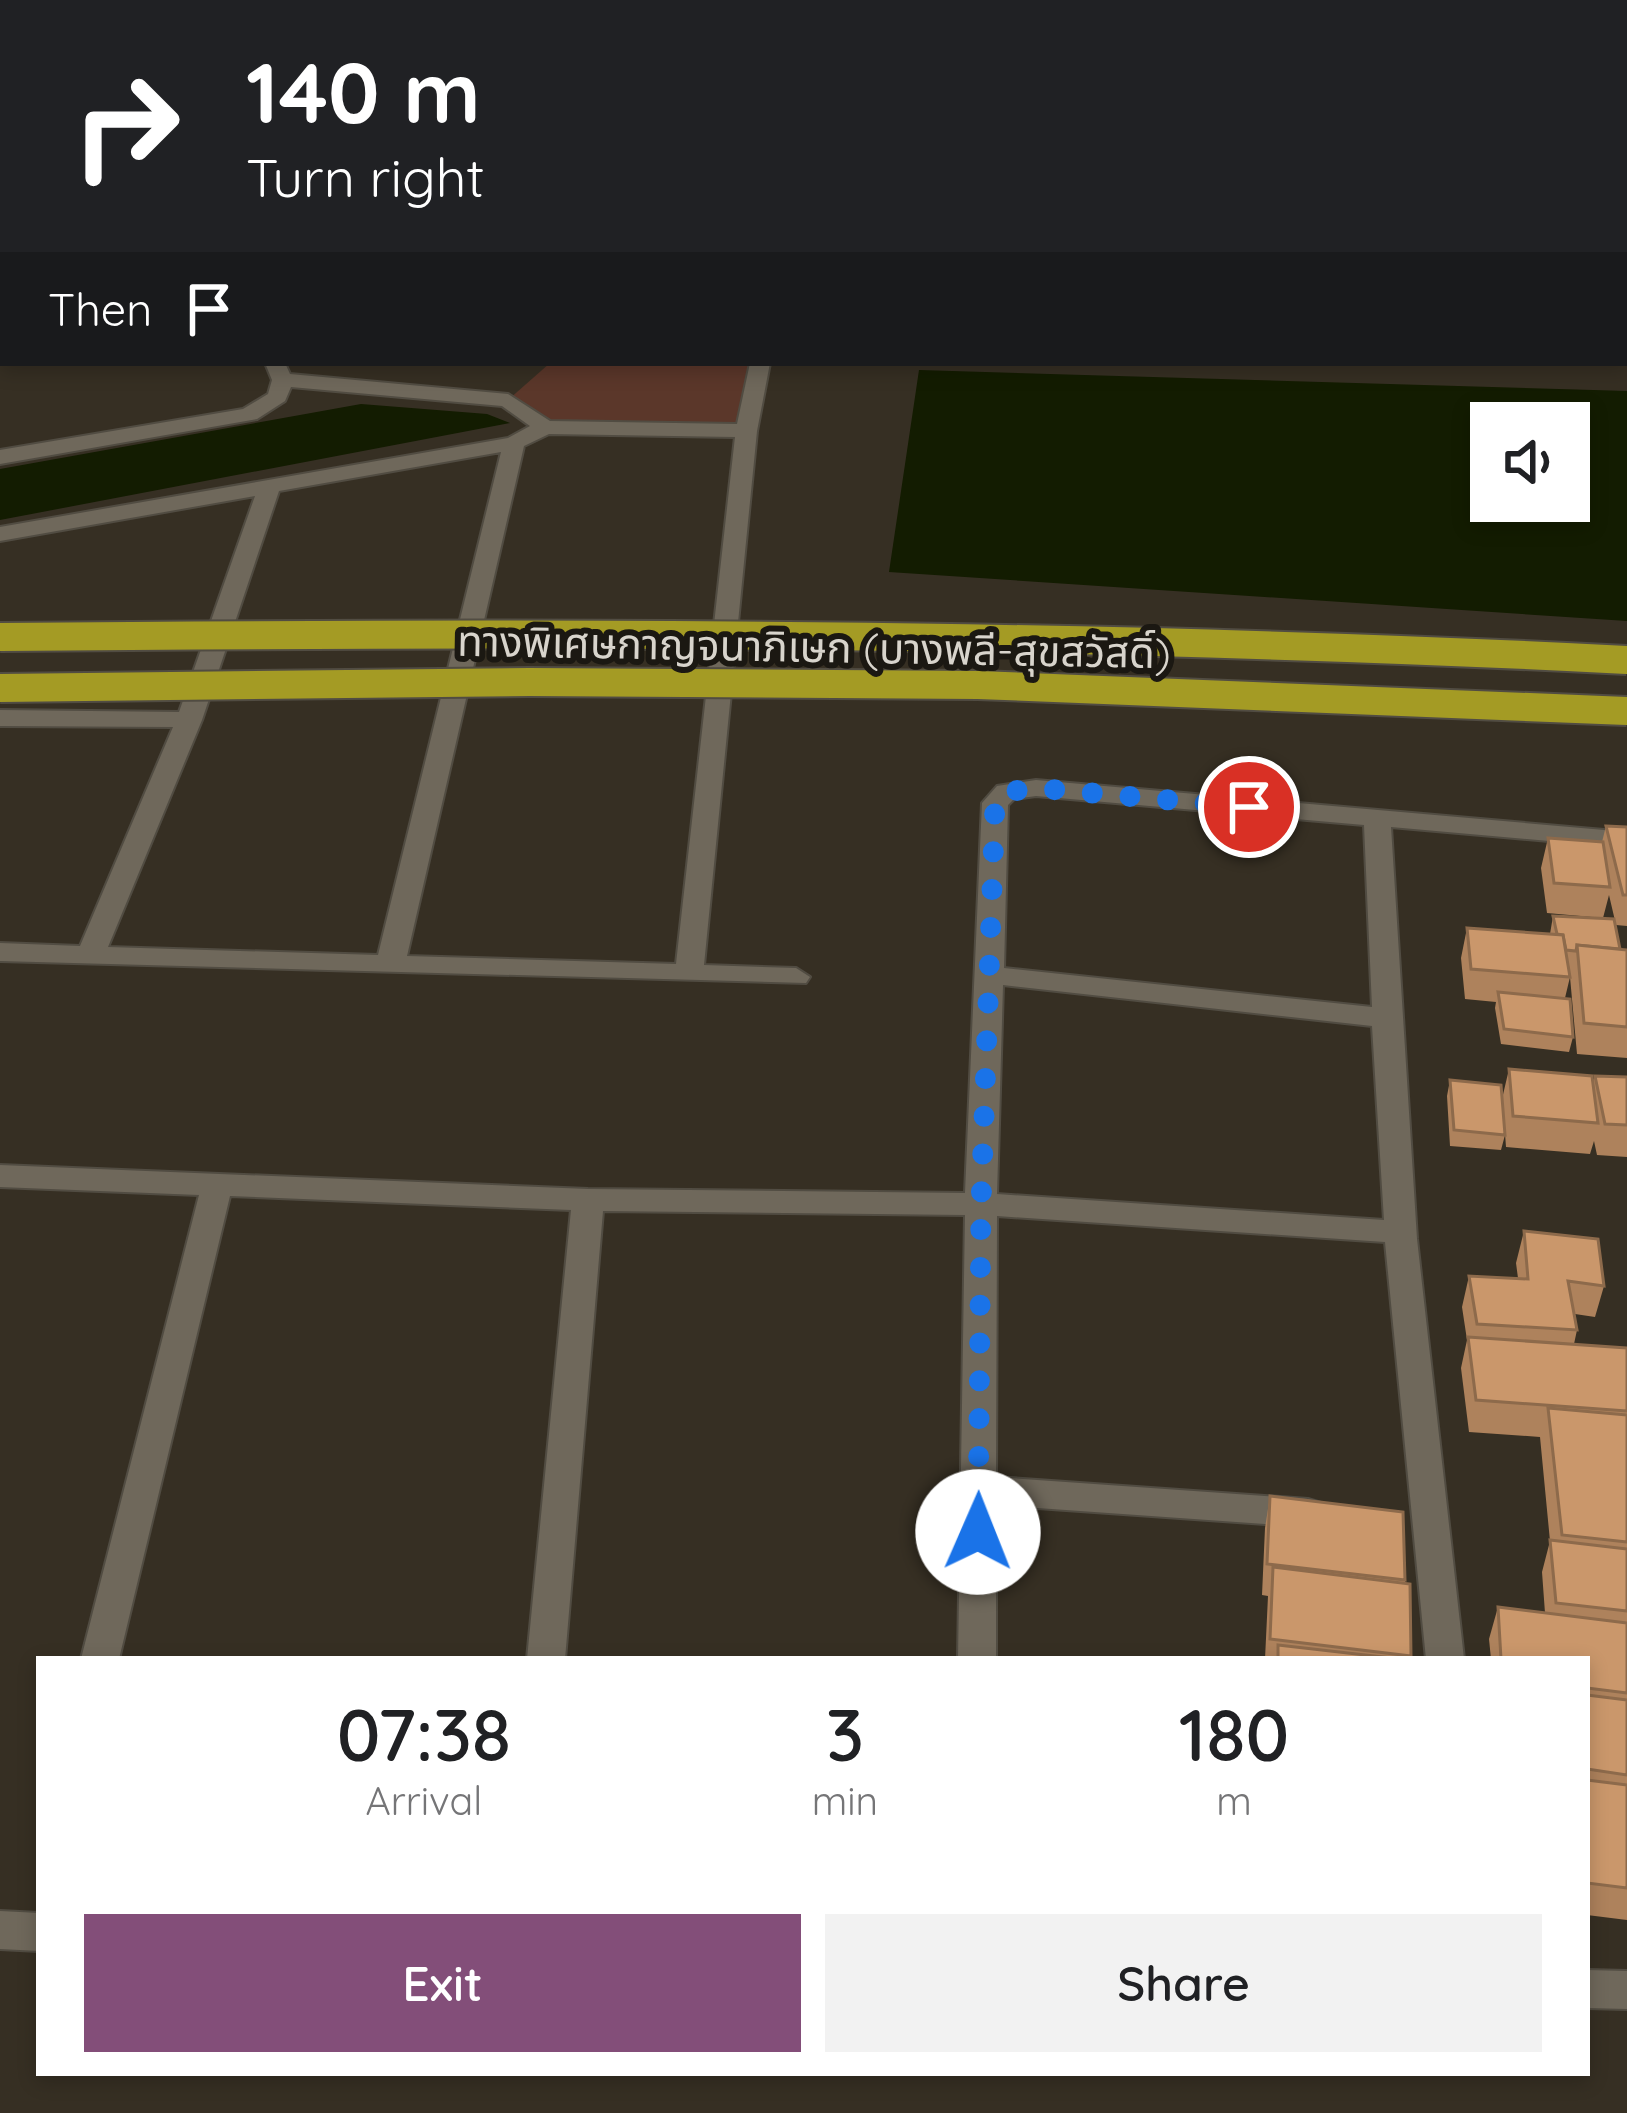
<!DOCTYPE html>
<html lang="en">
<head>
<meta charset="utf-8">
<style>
	body { margin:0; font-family:Quicksand,"Noto Sans Thai",sans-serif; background:#f2f2f2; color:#202124; height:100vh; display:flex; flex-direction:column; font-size:45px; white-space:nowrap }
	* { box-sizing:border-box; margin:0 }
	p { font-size:39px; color:#757577 }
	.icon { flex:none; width:66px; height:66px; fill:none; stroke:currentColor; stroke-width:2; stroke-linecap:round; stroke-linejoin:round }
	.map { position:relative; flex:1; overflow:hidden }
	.details { position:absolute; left:36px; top:1656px; width:1554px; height:420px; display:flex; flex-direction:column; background:#fff; border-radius:0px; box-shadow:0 6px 18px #0003 }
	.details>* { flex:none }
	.hud { position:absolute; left:0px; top:0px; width:1629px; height:366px; box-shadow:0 6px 18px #0003; background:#202124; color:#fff; overflow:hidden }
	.controls { position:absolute; left:1470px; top:402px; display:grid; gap:24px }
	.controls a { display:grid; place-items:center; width:120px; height:120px; border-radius:0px; background:#fff; box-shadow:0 6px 18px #0003; font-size:60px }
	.pin { position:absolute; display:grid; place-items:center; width:102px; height:102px; color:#fff; margin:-51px; border:6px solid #fff; border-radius:50%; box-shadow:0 3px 12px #0007 }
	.me { position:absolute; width:132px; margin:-66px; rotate:1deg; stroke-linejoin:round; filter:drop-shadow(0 0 9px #0008) }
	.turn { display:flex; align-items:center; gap:42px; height:252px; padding:0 48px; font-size:54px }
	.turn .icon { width:156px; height:156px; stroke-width:2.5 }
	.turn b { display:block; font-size:84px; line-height:102px }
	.then { display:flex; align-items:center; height:114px; padding:0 48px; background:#0003; gap:24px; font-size:45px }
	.eta { display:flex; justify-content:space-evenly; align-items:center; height:204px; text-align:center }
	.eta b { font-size:72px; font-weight:600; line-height:84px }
	.cta { display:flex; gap:24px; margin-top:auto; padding:24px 48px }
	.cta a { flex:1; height:138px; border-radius:0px; background:#834e79; color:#fff; font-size:48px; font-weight:600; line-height:138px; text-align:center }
	.cta a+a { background:#f2f2f2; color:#202124 }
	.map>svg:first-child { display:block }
	.green { fill:#5b372a }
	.water { fill:#131c01; fill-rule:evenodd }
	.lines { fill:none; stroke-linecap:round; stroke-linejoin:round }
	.minor-casing { stroke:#514c42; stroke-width:4 }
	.minor { fill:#6f685b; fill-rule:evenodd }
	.highway-bridge-casing { stroke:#514c42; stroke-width:32; stroke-linecap:butt }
	.highway-bridge { stroke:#a49b24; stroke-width:28 }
	.wall { fill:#ae825c }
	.building { fill:#ca976b; stroke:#8d6a4b; stroke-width:3 }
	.route { stroke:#1a73e8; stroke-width:21; stroke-dasharray:0 37.8 }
	.labels { text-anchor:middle; stroke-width:12; stroke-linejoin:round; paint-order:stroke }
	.street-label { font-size:42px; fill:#d8d4cc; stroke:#1b1812 }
</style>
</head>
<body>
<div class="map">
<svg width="1627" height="2113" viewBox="0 0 1627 2113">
	<rect width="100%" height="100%" fill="#362f23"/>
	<polygon class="green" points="550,363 760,363 746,431 545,427 508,400"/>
	<g class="water">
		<path d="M 919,370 L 1627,391 L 1627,621 L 889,572 ZM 1491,423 L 1569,423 L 1569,501 L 1491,501 Z"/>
		<polygon points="361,404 487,414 510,423 0,520 0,469"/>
	</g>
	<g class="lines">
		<defs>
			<g id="minor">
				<polygon points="1175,0 1191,0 1192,3 1176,3"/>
				<polygon points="1340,0 1356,0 1357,3 1341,3"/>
				<polygon points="1511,0 1527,0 1528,3 1512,3"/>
				<rect x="0" y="49" width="3" height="10"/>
				<rect x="0" y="109" width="3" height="10"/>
				<rect x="0" y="179" width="3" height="10"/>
				<rect x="0" y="342" width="3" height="12"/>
				<path d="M 265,363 L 285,363 L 290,374 L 508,394 L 550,421 L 737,424 L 750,363 L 770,363 L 757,431 L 704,965 L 796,968 L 810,977 L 806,983 L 0,961 L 0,943 L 80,946 L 173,727 L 0,726 L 0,710 L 179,712 L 255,496 L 0,541 L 0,527 L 508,438 L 530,426 L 502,406 L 291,387 L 285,401 L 257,419 L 0,464 L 0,450 L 243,409 L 268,394 L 272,380 ZM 549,434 L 735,437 L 676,964 L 407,956 L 524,446 ZM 501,452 L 378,955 L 108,947 L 202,720 L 279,491 Z"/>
				<path d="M 1036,780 L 1627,832 L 1627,848 L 1391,827 L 1417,1239 L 1464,1659 L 1426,1659 L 1385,1242 L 997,1216 L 996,1477 L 1308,1499 L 1321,1503 L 1326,1513 L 1321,1523 L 1308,1527 L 996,1505 L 996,1659 L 958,1659 L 965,1215 L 603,1211 L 565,1659 L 527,1659 L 571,1210 L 230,1196 L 119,1659 L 81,1659 L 199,1195 L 0,1187 L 0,1165 L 588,1189 L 965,1193 L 982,803 L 997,786 ZM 1036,796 L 1364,825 L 1372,1007 L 1004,968 L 1008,805 L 1014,799 ZM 1003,985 L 1372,1026 L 1384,1220 L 997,1194 Z"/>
				<polygon points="0,1911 39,1913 39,1951 0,1949"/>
				<polygon points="1587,1970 1627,1971 1627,2009 1587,2008"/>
			</g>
		</defs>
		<use href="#minor" class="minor-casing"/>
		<use href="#minor" class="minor"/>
		<defs>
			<g id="highway-bridge">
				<path d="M 0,637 C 543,632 1085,632 1627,660"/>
				<polyline points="0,688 529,682 978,685 1627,711"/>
			</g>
		</defs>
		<use href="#highway-bridge" class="highway-bridge-casing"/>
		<use href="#highway-bridge" class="highway-bridge"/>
	</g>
	<g class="wall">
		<polygon points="269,0 269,3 198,3 197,1"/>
		<rect x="0" y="3" width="3" height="37"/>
		<polygon points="3,59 3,106 0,106 0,63"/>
		<polygon points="3,119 3,177 0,177 0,122"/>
		<rect x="1626" y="214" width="1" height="89"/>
		<rect x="0" y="254" width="3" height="86"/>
		<polygon points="1606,826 1627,827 1627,926 1616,925 1609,895 1603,918 1547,913 1541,868 1548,838 1602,842"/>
		<polygon points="1553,916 1620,949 1627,950 1627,1058 1577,1054 1570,977 1565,998 1573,1037 1569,1052 1501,1044 1495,1008 1496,1002 1465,999 1461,958 1467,928 1550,934"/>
		<polygon points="1509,1069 1593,1083 1595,1076 1627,1077 1627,1157 1597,1155 1594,1141 1590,1154 1506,1147 1504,1120 1505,1135 1501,1150 1450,1146 1447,1096 1450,1080 1502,1099"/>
		<polygon points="1524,1231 1604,1286 1595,1317 1575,1314 1577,1330 1574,1344 1627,1348 1627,1920 1587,1915 1587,1659 1491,1659 1489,1639 1498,1607 1545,1613 1542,1572 1550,1541 1540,1437 1469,1432 1461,1368 1467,1340 1462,1307 1469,1276 1518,1278 1516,1263"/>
		<polygon points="1270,1496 1405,1580 1411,1659 1265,1659 1268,1596 1262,1595 1265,1528"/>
	</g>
	<g class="building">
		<polygon points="58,0 100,0 99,3 56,3"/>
		<polygon points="130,0 171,0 170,3 128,3"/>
		<polygon points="384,0 427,0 426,3 383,3"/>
		<polygon points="433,0 523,0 522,3 432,3"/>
		<polygon points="527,0 571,0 570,3 526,3"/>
		<polygon points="576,0 620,0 619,3 575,3"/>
		<rect x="625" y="0" width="44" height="3"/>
		<polygon points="681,0 748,0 747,3 680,3"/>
		<polygon points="762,0 829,0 829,3 761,3"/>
		<polygon points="840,0 907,0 907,3 839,3"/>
		<polygon points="915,0 993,0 993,3 914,3"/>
		<polygon points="997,0 1038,0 1039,3 998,3"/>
		<polygon points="1113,0 1179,0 1180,3 1114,3"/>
		<polygon points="1203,0 1269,0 1270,3 1204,3"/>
		<polygon points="1278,0 1343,0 1344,3 1279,3"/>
		<polygon points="1369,0 1435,0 1436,3 1370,3"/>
		<polygon points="1440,0 1505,0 1507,3 1442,3"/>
		<polygon points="1537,0 1602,0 1604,3 1539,3"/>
		<polygon points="1608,0 1627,0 1627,29 1626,3 1610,3"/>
		<rect x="0" y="3" width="3" height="15"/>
		<polygon points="3,59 3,84 0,84 0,63"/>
		<polygon points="3,119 3,153 0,153 0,123"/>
		<rect x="0" y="187" width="3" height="20"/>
		<rect x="0" y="254" width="3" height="22"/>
		<rect x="0" y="294" width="3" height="33"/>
		<polygon points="1606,826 1627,827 1627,895 1623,895"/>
		<polygon points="1548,838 1603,842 1610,887 1554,883"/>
		<polygon points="1553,916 1614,919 1620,949 1577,945 1576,951 1566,950 1563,935 1557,934"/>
		<polygon points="1467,928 1563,935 1570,977 1471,969"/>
		<polygon points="1577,945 1627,950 1627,1027 1584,1023"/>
		<polygon points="1498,992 1570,999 1573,1037 1504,1029"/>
		<polygon points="1509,1069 1592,1076 1598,1123 1513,1116"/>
		<polygon points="1595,1076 1627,1077 1627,1125 1605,1124"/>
		<polygon points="1450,1080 1501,1085 1505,1135 1454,1130"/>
		<polygon points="1524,1231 1598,1239 1604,1286 1568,1281 1577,1330 1477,1324 1469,1276 1528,1279"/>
		<polygon points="1468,1337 1627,1348 1627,1411 1476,1400"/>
		<polygon points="1548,1408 1627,1415 1627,1542 1562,1535"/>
		<polygon points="1270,1496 1403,1512 1405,1580 1267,1564"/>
		<polygon points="1550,1540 1627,1549 1627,1611 1556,1603"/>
		<polygon points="1273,1567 1410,1584 1411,1656 1270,1639"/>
		<polygon points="1498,1607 1627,1623 1627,1693 1587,1688 1587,1659 1501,1659"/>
		<polygon points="1278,1645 1400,1659 1278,1659"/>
		<polygon points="1587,1695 1627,1700 1627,1775 1587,1769"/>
		<polygon points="1587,1780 1627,1785 1627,1888 1587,1883"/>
	</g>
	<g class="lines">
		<polyline class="route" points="978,1532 981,1204 995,803 1006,792 1036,788 1249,807"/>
	</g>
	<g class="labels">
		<g class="street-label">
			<text transform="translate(814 647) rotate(1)" y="15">ทางพิเศษกาญจนาภิเษก (บางพลี-สุขสวัสดิ์)</text>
		</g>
	</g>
</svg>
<div class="controls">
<a><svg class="icon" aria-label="sound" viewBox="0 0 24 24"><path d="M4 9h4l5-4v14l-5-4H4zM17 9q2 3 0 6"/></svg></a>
</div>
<div class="pin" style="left:1249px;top:807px;background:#d93025"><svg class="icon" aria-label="arrive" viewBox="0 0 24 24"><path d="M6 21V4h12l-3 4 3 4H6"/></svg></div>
<svg class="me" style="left:978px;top:1532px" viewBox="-20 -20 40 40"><circle r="19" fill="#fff"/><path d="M0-13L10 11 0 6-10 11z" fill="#1a73e8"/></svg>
<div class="hud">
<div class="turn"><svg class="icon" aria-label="right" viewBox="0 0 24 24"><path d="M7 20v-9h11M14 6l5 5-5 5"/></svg><div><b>140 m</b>Turn right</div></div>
<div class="then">Then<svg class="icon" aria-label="arrive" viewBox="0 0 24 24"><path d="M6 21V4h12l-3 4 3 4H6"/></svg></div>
</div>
<section class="details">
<div class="eta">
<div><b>07:38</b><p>Arrival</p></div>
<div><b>3</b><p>min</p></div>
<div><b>180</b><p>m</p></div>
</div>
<div class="cta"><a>Exit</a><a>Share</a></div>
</section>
</div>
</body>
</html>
